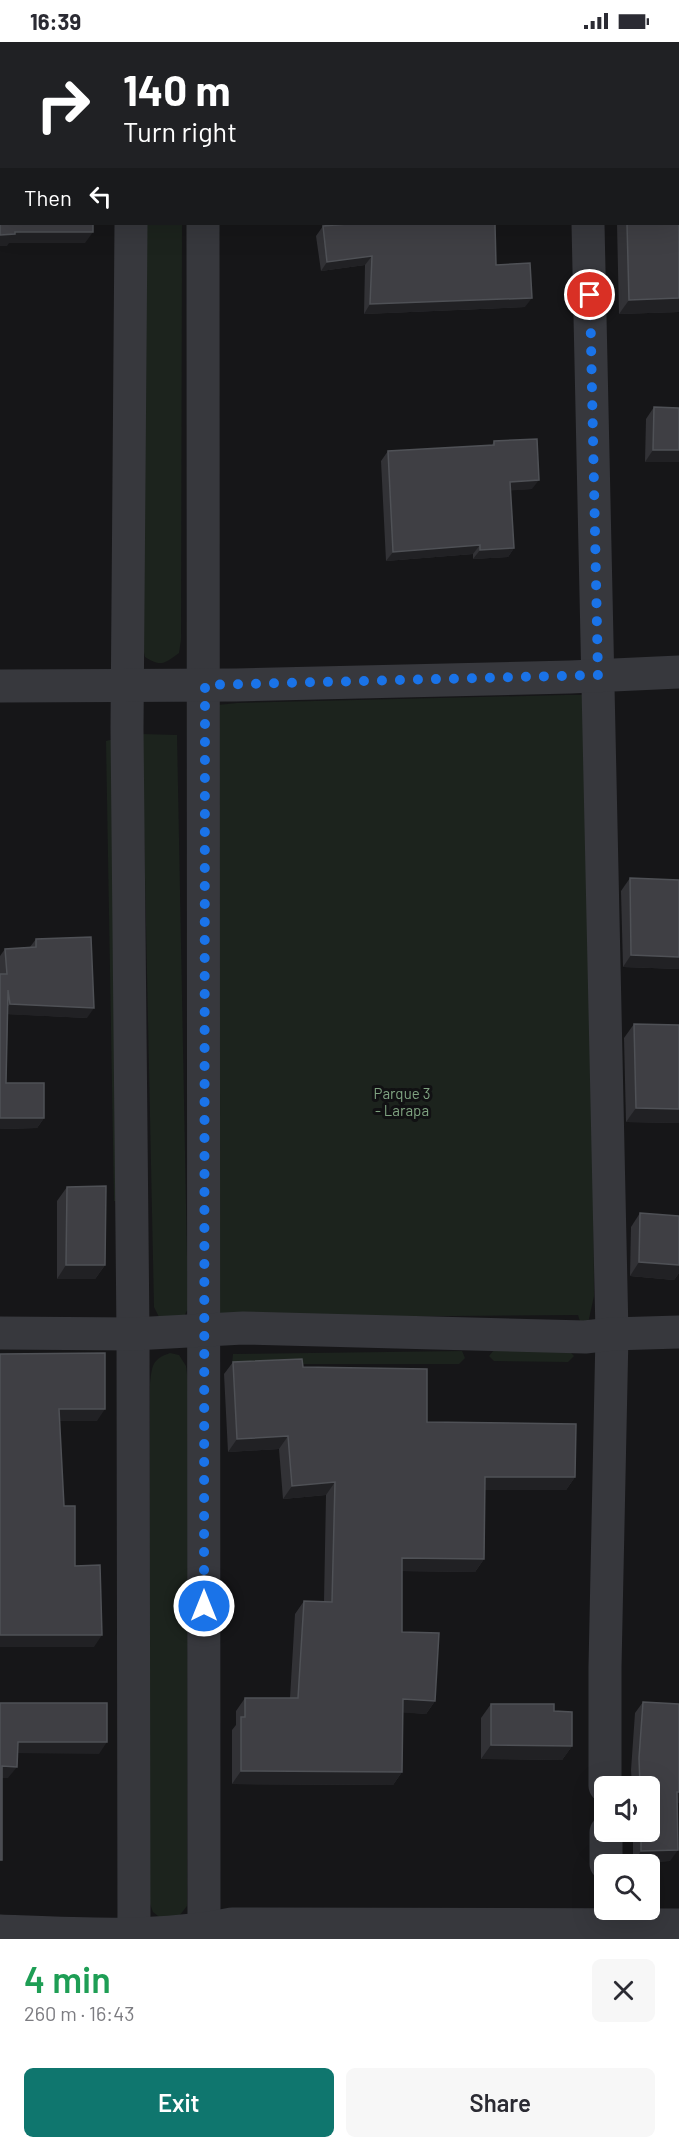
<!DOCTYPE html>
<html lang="en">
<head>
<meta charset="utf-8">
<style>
	body { margin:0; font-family:Barlow,sans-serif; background:#f7f7f7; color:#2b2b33; height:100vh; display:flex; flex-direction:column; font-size:22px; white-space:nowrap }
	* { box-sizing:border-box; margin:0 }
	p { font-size:20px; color:#7c7c81 }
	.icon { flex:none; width:33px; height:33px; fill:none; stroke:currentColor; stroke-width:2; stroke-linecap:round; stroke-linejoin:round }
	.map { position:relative; height:1897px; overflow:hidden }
	.details { display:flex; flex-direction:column; background:#fff; flex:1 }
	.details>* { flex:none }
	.top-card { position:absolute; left:0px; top:0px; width:680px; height:183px; box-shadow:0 6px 24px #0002; background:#202124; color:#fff; overflow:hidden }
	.buttons { position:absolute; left:594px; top:1734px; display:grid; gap:12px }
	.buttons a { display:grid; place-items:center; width:66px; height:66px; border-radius:9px; background:#fff; box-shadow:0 6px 24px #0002; font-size:30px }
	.pin { position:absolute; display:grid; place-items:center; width:51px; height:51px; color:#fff; margin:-26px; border:3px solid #fff; border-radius:50%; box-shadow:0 2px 6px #0007 }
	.me { position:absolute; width:66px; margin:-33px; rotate:0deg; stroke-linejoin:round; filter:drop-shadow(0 0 4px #0008) }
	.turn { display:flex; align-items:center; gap:21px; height:126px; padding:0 24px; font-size:27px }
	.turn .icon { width:78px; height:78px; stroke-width:2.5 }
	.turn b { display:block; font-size:42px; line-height:51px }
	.then { display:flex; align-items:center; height:57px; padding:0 24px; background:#0003; gap:12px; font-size:22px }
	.round { display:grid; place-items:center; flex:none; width:63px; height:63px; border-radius:9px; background:#f7f7f7 }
	.headline { display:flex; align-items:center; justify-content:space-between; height:102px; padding:0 24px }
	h1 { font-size:36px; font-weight:600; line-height:45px; color:#1e9e55 }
	.cta { display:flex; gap:12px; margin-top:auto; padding:12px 24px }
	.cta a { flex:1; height:69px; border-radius:9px; background:#0f766e; color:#fff; font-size:24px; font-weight:600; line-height:69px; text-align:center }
	.cta a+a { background:#f7f7f7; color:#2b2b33 }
	.status { display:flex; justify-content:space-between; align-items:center; height:42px; padding:0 30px; background:#fff; direction:ltr }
	.status svg { height:16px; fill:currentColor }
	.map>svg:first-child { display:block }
	.green { fill:#1c231d }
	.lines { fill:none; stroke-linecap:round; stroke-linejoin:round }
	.minor { stroke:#37383d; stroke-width:33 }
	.wall { fill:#323236 }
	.shaded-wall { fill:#212124 }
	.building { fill:#3f3f44; stroke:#4f5156; stroke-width:1.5 }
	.route { stroke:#1a73e8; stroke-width:10; stroke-dasharray:0 18 }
	.labels { text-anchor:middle; stroke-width:6; stroke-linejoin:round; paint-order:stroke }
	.park-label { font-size:15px; fill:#7fa381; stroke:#111113 }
</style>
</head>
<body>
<div class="status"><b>16:39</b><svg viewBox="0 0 49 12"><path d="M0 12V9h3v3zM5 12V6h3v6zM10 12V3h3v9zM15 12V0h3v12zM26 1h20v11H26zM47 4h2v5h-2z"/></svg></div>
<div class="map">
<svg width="679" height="1897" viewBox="0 0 679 1897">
	<rect width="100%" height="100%" fill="#161618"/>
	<g class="green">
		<path d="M 143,182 L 182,182 L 181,598 L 179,611 C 164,622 161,625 145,615 L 142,601 Z"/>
		<polygon points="565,653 583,653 593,1080 594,1254 585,1295 578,1273 210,1276 208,664 237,661"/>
		<polygon points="142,692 177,693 188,1267 183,1276 160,1277 154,1265"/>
		<polygon points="118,696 125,1159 114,1159 106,699"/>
		<polygon points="494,1308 569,1309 574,1314 568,1320 494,1319 489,1314"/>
		<polygon points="462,1309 465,1316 459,1322 232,1322 233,1312"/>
		<path d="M 170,1311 L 179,1313 L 186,1324 L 188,1340 L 187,1864 L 179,1874 L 162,1877 L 153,1870 L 149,1859 L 150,1342 C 152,1324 152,1317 170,1311 Z"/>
	</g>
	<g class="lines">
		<g class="minor">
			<polyline points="202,0 202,2"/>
			<polyline points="584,0 584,2"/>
			<polyline points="133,2 133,0"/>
			<polyline points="131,182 127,686 133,1292 134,1897"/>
			<polyline points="203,182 204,1897"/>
			<polyline points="588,182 612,1292 605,1625 605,1744"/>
			<polyline points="0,644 236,643 570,635 679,630"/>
			<polyline points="0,1291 133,1292 243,1286 585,1295 612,1292 679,1290"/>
			<polyline points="606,1790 606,1822"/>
			<path d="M 0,1889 C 77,1892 156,1897 232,1882 L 679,1883"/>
		</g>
	</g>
	<g class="wall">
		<polygon points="679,50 679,270 619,272 617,182 678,182"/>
		<polygon points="323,184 496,223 525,265 364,272 365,223 321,229 316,194"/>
		<polygon points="654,365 679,366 679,420 645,420 646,377"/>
		<polygon points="494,399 532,447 510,448 514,506 508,515 473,517 473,512 386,519 381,419 388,409 492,403"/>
		<polygon points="630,836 679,838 679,927 623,925 621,849"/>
		<polygon points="36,897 87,976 8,972 6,1041 44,1076 37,1086 0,1087 0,914 5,907 30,905"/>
		<polygon points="634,982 679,983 679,1081 626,1080 624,996"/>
		<polygon points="67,1145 105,1223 95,1237 57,1237 57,1159"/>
		<polygon points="640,1171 679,1223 679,1231 674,1238 630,1234 631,1185"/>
		<polygon points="233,1320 303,1325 427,1380 575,1435 566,1448 485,1448 484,1517 475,1530 402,1529 402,1590 435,1659 426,1672 402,1670 402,1730 393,1743 232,1742 232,1688 236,1683 236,1669 245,1656 290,1656 295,1572 304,1559 324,1560 326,1453 283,1457 279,1407 228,1410 224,1332"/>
		<polygon points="643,1660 679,1662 679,1761 677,1761 670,1819 633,1821 633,1790 650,1790 650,1744 632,1744 631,1728 635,1671"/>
		<polygon points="491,1662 554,1669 572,1704 562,1718 481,1717 481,1676"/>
	</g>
	<g class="shaded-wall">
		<rect x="0" y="78" width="2" height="11"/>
		<polygon points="15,190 93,190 85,201 9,201 7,204 0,204 0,192"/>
		<polygon points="372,214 365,223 321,229 327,220"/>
		<polygon points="532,256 525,265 364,272 370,262"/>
		<polygon points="679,256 679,270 619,272 629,258"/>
		<polygon points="653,408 679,408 679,420 645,420"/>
		<polygon points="539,438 532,447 503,449 510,440"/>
		<polygon points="480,503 473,512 386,519 393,510"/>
		<polygon points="514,506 508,515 473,517 480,508"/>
		<polygon points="631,913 679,915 679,927 623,925"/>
		<polygon points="10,962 94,966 87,976 2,972"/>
		<polygon points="636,1066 679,1067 679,1081 626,1080"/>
		<polygon points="0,1076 44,1076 37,1086 0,1087"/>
		<polygon points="639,1220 679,1223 679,1231 674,1238 630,1234"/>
		<polygon points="66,1223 105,1223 95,1237 57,1237"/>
		<polygon points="59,1367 105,1367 97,1379 50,1379"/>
		<polygon points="288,1394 279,1407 228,1410 237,1397"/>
		<polygon points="485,1435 575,1435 566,1448 476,1448"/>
		<polygon points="335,1440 326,1453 283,1457 292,1444"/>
		<polygon points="402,1516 484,1517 475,1530 393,1529"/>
		<polygon points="0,1593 102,1593 94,1605 0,1605"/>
		<polygon points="403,1657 435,1659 426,1672 394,1670"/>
		<polygon points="18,1700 107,1700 99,1712 10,1711"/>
		<polygon points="491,1703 572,1704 562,1718 481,1717"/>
		<polygon points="2,1724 17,1725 8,1736 0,1736"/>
		<polygon points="241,1729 402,1730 393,1743 232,1742"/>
		<polygon points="677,1750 679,1750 679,1761 669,1761"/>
		<polygon points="678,1808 670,1819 633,1821 641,1809"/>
	</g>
	<g class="building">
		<polygon points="0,0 98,0 98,2 2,2 2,78 0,78"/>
		<polygon points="225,0 255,0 255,2 224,2"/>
		<rect x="536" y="0" width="29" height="2"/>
		<polygon points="678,50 679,50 679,256 629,258 627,182 678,182"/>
		<polygon points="0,149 2,149 2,182 93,182 93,190 15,190 15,192 0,193"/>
		<polygon points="348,182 495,182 496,223 530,221 532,256 370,262 372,214 327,220 323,184"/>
		<polygon points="654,365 679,366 679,408 653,408"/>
		<polygon points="537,397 539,438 510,440 514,506 480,508 480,503 393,510 388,409 494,403 494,399"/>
		<polygon points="630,836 679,838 679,915 631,913"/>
		<polygon points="91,895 94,966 10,962 8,948 6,1041 44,1041 44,1076 0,1076 0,932 7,932 5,907 36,905 36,897"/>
		<polygon points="634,982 679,983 679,1067 636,1066"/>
		<polygon points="106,1144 105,1223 66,1223 67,1145"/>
		<polygon points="640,1171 679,1174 679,1223 639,1220"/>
		<polygon points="105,1311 105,1367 59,1367 64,1464 75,1464 75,1524 100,1523 102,1593 0,1593 0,1312"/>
		<polygon points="302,1317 303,1325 427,1327 427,1380 576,1382 575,1435 485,1435 484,1517 402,1516 402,1590 439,1591 435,1659 403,1657 402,1730 241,1729 241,1675 245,1675 245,1656 298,1656 304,1559 332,1560 335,1440 292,1444 288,1394 237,1397 233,1320"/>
		<polygon points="643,1660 679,1662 679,1750 677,1750 678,1808 641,1809 641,1790 650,1790 650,1744 640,1744 639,1716"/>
		<polygon points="0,1661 107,1661 107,1700 18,1700 17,1725 2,1724 2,1818 0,1818"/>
		<polygon points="491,1662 554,1662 554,1669 572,1670 572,1704 491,1703"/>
	</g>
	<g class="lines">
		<polyline class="route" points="204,1564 205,643 598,633 590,253"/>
	</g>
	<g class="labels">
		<g class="park-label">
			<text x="402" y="1057">Parque 3<tspan x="402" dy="17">- Larapa</tspan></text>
		</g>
	</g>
</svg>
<div class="buttons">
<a><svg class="icon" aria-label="sound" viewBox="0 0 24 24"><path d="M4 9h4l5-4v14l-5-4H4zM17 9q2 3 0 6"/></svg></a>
<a><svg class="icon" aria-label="search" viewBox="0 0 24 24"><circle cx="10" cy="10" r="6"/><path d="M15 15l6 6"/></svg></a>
</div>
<div class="pin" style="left:590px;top:253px;background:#d93025"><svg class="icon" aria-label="arrive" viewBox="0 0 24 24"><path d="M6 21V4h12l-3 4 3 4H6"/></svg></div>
<svg class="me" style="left:204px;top:1564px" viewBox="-20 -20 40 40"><circle r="17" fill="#1a73e8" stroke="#fff" stroke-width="3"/><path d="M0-11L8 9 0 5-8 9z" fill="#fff"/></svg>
<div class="top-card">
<div class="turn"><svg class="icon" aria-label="right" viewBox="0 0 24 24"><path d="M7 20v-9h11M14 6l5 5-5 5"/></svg><div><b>140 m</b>Turn right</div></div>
<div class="then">Then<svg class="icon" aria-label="left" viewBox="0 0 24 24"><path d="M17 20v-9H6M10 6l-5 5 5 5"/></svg></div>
</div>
</div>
<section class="details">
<div class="headline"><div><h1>4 min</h1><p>260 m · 16:43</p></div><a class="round"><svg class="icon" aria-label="close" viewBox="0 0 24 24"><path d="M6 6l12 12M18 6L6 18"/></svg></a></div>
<div class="cta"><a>Exit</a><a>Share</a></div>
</section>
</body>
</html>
